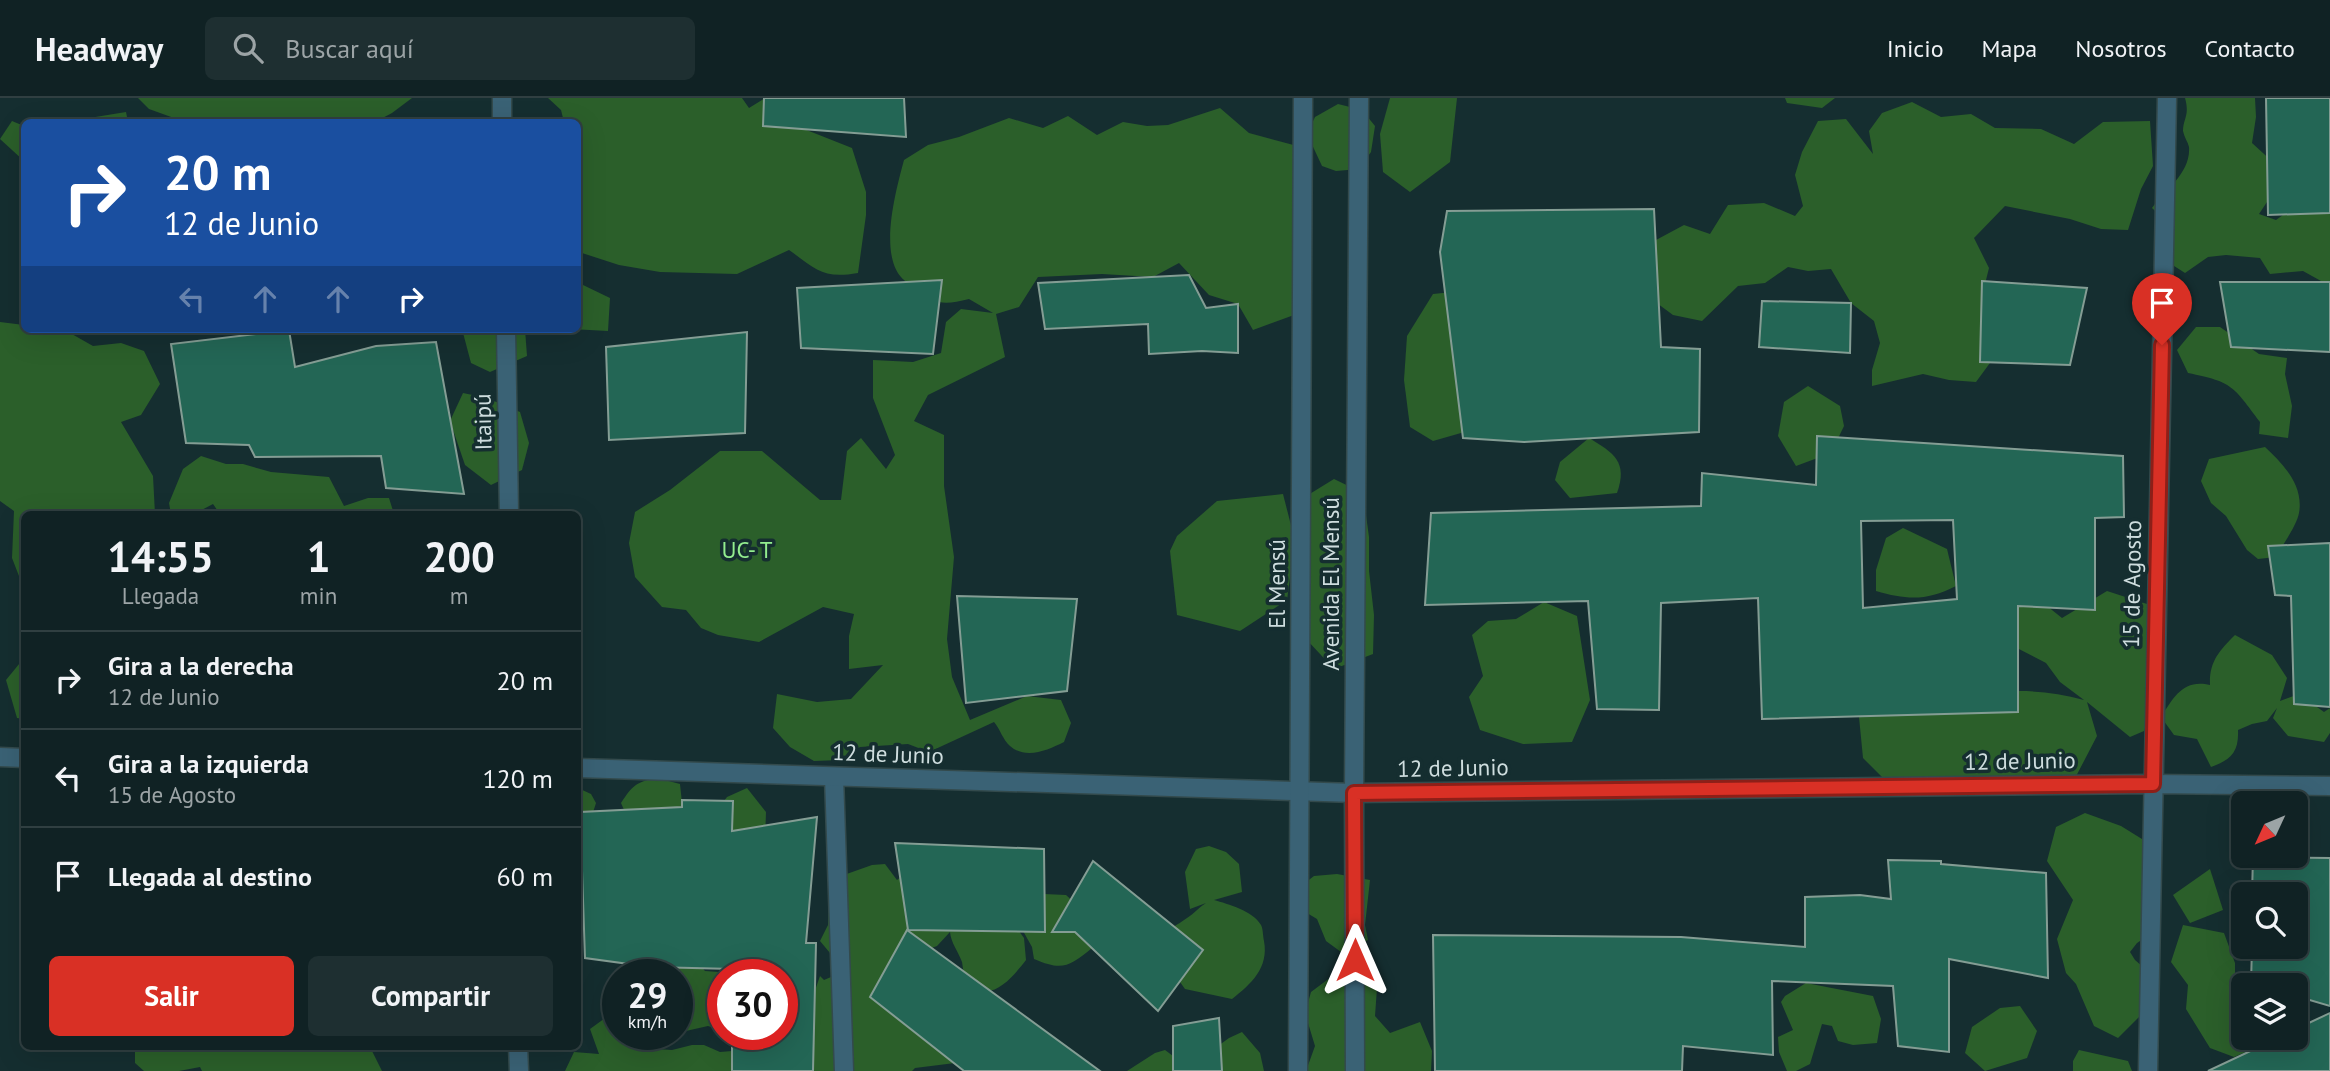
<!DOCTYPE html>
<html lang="es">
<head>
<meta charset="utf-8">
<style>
	body { margin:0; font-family:"PT Sans",sans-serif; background:#1e2f31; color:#f1f3f6; height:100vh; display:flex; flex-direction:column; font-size:26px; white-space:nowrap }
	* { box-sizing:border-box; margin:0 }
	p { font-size:23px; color:#9ca4a6 }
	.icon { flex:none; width:38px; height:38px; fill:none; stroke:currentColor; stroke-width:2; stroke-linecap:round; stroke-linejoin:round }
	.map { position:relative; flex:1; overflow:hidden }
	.panel { position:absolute; left:21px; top:413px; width:560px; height:539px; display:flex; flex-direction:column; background:#102224; border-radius:10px; box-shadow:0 7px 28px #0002,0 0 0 2px #303f41 }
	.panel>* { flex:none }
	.guide { position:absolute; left:21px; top:21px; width:560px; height:214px; border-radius:10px; box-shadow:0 7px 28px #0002,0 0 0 2px #303f41; background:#1a4fa0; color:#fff; overflow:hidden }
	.needle { width:46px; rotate:226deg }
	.fabs { position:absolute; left:2231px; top:693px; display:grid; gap:14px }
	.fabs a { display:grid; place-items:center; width:77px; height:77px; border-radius:10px; background:#102224; box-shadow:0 7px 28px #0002,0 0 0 2px #303f41; font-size:35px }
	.speed { position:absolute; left:602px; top:861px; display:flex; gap:14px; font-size:35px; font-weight:700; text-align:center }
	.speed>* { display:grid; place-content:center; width:91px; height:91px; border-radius:50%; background:#102224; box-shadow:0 7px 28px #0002,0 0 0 2px #303f41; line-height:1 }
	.speed small { font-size:18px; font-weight:400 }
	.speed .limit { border:10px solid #d22; background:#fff; color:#111 }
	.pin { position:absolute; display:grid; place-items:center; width:60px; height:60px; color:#fff; margin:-72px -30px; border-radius:50% 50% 50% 0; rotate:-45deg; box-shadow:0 0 7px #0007 }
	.pin .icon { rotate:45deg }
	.me { position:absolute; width:77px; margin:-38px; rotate:0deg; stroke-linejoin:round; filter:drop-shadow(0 0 5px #0008) }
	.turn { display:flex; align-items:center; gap:24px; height:147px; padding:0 28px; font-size:32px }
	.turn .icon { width:91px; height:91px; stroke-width:2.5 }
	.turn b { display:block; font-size:49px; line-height:60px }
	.lanes { display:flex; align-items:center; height:66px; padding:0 28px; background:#0003; justify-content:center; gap:35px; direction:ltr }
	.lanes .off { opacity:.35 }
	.eta { display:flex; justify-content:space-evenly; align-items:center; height:119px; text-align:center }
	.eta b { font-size:42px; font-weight:600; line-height:49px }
	.button { display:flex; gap:14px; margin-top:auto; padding:14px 28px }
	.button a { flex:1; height:80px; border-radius:10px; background:#d93025; color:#fff; font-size:28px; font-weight:600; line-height:80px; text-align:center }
	.button a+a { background:#1e2f31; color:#f1f3f6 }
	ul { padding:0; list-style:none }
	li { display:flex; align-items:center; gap:21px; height:98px; padding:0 28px; border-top:2px solid #303f41 }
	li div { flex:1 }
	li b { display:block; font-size:26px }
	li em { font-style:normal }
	header { display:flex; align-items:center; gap:42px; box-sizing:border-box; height:98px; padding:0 35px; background:#102224; border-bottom:2px solid #303f41 }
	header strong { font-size:33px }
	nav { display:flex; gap:38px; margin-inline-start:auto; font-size:24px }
	.search { width:490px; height:63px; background:#1e2f31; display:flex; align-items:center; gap:18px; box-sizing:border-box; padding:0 24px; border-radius:10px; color:#9ca4a6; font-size:26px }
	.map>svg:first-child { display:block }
	.green { fill:#2b5f2a }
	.building { fill:#236655; stroke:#849d94; stroke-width:2; fill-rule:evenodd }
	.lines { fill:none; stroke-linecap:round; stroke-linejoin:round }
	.lane-casing { stroke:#334a4c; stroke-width:21 }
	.street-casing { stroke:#334a4c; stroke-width:21 }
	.lane { stroke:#3a6275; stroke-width:18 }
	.street { stroke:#3a6275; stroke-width:18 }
	.route-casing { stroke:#8d1f18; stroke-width:18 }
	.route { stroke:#d93025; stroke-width:12 }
	.labels { text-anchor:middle; stroke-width:7; stroke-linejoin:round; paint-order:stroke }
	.street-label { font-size:23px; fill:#ceddde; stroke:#152e30 }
	.park-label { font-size:23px; fill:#93ed8f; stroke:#152e30 }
</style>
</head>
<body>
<header>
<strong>Headway</strong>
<div class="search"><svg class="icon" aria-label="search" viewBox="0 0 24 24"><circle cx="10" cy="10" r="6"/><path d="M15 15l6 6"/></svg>Buscar aquí</div>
<nav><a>Inicio</a><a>Mapa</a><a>Nosotros</a><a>Contacto</a></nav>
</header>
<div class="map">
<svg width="2330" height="973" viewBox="0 0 2330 973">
	<rect width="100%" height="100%" fill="#152e30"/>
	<g class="green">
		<polygon points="138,0 412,0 392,15 375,24 185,24 149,11"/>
		<path d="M 548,0 L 742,0 L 749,10 L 765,0 L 804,31 L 852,50 L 866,94 L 866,117 L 858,175 C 823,181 817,172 789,152 L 737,176 L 660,174 L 619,167 L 582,155 L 578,134 L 578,24 L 564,24 L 561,12 Z"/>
		<polygon points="1390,0 1457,0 1450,64 1410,94 1383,74 1380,36"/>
		<polygon points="1785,0 1835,0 1822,10 1787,5"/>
		<path d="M 2185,0 L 2255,0 L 2256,19 L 2252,45 L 2275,66 L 2288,89 L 2267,104 L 2259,116 L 2276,122 L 2294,109 L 2330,107 L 2330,188 L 2303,173 L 2270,176 L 2260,160 L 2226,157 L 2208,159 L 2185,175 L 2171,166 L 2160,144 L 2175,132 L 2152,110 C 2165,92 2191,75 2189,49 C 2188,44 2184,39 2183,33 C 2183,20 2190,18 2185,0 Z"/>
		<polygon points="1912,4 1941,19 1971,16 1995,30 2041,31 2074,46 2103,24 2150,23 2153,68 2141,91 2128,132 2101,131 2070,121 2005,108 1974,140 1989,170 1982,198 1998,254 1976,284 1949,282 1923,276 1872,288 1872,272 1880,245 1874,223 1851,205 1831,171 1808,173 1788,169 1765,185 1738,188 1702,223 1673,217 1650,200 1644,169 1656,142 1684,127 1710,136 1728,107 1764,105 1795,118 1803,108 1795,77 1802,54 1818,23 1846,21 1873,56 1869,33 1882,15"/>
		<polygon points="1338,6 1362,12 1375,28 1371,54 1359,71 1336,73 1322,68 1307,36 1315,19"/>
		<path d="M 1220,10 L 1249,35 L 1301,49 L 1312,97 L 1308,159 L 1294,217 L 1253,232 L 1238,206 L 1209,197 L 1179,165 L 1153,179 L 1102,176 L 1038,179 L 1019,209 L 996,216 L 1005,259 L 928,297 L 914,323 L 944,337 L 944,388 L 954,459 L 947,541 L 952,579 L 970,622 L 1027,598 L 1061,602 L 1071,625 L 1064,644 C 1048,652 1026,662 1010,648 C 1003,642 1000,631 994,624 L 929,654 L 908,646 L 860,649 L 840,662 L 814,663 L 790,649 L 773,630 L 777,596 L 817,604 L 851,601 L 883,567 L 849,571 L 849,538 L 854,516 L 823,509 L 759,544 L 718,537 L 701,530 L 686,512 L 662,509 L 635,479 L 629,445 L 635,414 L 670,392 L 720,353 L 762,353 L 820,402 L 841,402 L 847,353 L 861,340 L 886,371 L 895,357 L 873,300 L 873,262 L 913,264 L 941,255 L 946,224 L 961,211 L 993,215 L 969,201 C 944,207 935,207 914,190 C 910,186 904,183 901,179 C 879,154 896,92 904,62 L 928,47 L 959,39 L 1009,20 L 1043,30 L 1068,18 L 1097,37 L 1123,24 L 1147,28 L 1168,27 Z"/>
		<polygon points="126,14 128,24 79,24 83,21"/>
		<polygon points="12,23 24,28 24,63 0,41"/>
		<polygon points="583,187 610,200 608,233 571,231 578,231 578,190"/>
		<polygon points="1472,192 1482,329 1433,343 1410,329 1404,282 1407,238 1433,196"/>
		<polygon points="0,224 24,227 24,231 63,231 93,248 121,245 144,253 160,286 141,317 121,324 153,378 155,416 24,416 24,491 12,460 14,413 0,403"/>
		<path d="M 2196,229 L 2220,229 L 2259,256 L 2287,260 L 2285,276 L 2292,308 L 2288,340 L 2259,336 L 2260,324 C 2233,288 2233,284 2188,275 L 2177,252 Z"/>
		<polygon points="462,231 525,231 527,258 490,274 471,265"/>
		<polygon points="1808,288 1840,308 1844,328 1831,355 1796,368 1778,338 1784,304"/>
		<polygon points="463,295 487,300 520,314 529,345 522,372 491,387 465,367 450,323"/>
		<path d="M 1589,340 C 1614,355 1628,364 1617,395 L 1570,400 L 1555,382 L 1560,364 Z"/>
		<path d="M 2265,349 C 2283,366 2304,387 2299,415 C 2297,427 2282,448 2276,459 L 2258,461 L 2247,452 L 2226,418 L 2211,405 L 2201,383 L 2209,361 Z"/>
		<polygon points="201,358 226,366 243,366 271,374 329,379 344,408 368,400 389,400 394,416 220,416 213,406 194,416 171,416 169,405 183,371"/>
		<polygon points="1334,381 1363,395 1369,439 1369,473 1374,517 1373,556 1334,571 1307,542 1308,397"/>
		<polygon points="1283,396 1295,443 1287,502 1240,533 1177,517 1170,453 1177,438 1217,403"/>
		<path d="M 1903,430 L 1947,451 L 1956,488 C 1927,503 1907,502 1876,493 L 1876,472 L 1886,440 Z"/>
		<path d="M 2107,493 L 2147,506 L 2154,602 L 2144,633 L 2130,639 L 2087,604 L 2097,638 L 2071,688 L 1951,684 L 1928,678 L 1908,685 L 1885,682 L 1863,660 L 1859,619 C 1887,610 1915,605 1944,600 C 1992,593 2036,588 2084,602 L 2060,584 L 2046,565 L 2015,549 L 1982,515 L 2032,496 L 2062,520 Z"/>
		<polygon points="1544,504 1577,518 1590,602 1572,644 1523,646 1480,632 1469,599 1483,578 1472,537 1488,523 1516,521"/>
		<path d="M 2235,537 L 2272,557 L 2287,580 L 2280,603 L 2299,596 L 2324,614 L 2330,610 L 2330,635 L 2324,644 L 2288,638 L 2273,620 L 2277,610 L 2267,623 L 2252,626 L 2238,632 C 2239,654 2231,662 2211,669 L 2197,641 L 2174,637 L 2161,619 C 2174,599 2183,581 2210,587 C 2209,564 2219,553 2235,537 Z"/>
		<polygon points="24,560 24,621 17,620 6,582"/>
		<path d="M 657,680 L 680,686 L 682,705 L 690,722 L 635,737 L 621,705 C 633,687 636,684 657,680 Z"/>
		<polygon points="578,690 591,696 596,705 588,730 578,736"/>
		<polygon points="747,690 766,714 764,772 712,719 727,699"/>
		<polygon points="2085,715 2121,728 2150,746 2155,833 2137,845 2130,854 2135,862 2152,877 2150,908 2118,940 2094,928 2076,886 2066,875 2057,841 2073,802 2047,763 2056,729"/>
		<path d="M 1209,748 L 1226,754 L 1239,766 L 1242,794 L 1214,802 C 1228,806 1253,813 1261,827 C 1263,830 1263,839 1264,843 C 1269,870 1251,886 1232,901 L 1185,891 L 1170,870 L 1163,846 C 1173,826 1170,832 1187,820 C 1194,816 1199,809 1206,805 L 1190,811 L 1185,774 L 1196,751 Z"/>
		<path d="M 885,766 L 897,782 L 912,770 L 1006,815 L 1024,840 L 1026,862 C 1012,880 987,911 966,880 C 963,875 963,869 962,864 C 958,853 951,845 950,834 L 937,848 L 921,854 L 955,965 L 915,970 L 912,973 L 787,973 L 820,878 L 824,882 L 845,873 L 820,843 L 828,827 L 829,805 L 841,778 L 872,767 Z"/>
		<polygon points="2210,771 2223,812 2190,825 2173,797"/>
		<polygon points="1337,776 1370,782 1365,827 1368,842 1341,854 1326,843 1317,821 1297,809 1292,795 1314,778"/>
		<path d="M 1044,796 L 1066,797 L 1086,815 L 1094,834 L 1092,850 C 1069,869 1062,873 1034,861 L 1032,849 L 1018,824 Z"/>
		<polygon points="2183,827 2224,835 2235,865 2235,881 2243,888 2244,940 2261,940 2248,953 2234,959 2210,950 2186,911 2188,887 2171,864"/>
		<polygon points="685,852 705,873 719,874 723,879 723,927 718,931 708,928 677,935 677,877 649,877 643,872 651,854"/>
		<polygon points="1364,875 1378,876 1375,918 1390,935 1420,924 1432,953 1431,973 1306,973 1315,948 1305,915 1311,894 1331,879"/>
		<polygon points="1806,885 1873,898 1881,921 1877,945 1853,947 1838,943 1832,928 1822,926 1810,966 1796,973 1787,973 1779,954 1778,939 1793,932 1781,904 1785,898"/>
		<polygon points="2020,908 2037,933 2027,960 1985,973 1965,955 1972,929 2000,910"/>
		<polygon points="612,915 618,915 618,936 671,936 652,942 656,951 672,952 692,947 704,947 720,954 732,953 748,961 757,973 565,973 574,954 599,956 590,931"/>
		<polygon points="1242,934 1260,955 1264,973 1212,973 1207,956 1229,940"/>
		<path d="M 218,949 L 219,952 C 241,946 274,944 295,953 L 306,949 L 370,949 L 382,973 L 202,973 L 200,969 L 179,973 L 144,973 L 135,965 L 135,949 Z"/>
		<polygon points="1165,952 1193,973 1127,973 1155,955"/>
		<polygon points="2079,952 2128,963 2132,973 2073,973 2073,963"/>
	</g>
	<g class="building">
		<polygon points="764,0 904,0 906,39 763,28"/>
		<polygon points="2266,0 2330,0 2330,115 2268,117"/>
		<polygon points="1654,111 1661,249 1700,251 1699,334 1524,344 1463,340 1440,154 1447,113"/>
		<polygon points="1189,177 1206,210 1238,206 1238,255 1202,253 1149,256 1148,226 1045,231 1038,185"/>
		<polygon points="942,182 933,256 801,250 797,190"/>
		<polygon points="1982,183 2087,190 2070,267 1980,264"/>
		<polygon points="2220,184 2330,184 2330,254 2231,249"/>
		<polygon points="1762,203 1851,205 1850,255 1759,249"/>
		<polygon points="289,232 295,269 376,248 436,244 464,396 386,390 381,358 255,359 249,347 186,345 171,246"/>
		<polygon points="747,234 745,335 609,342 606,249"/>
		<path d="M 1817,338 L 2123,358 L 2124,419 L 2095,420 L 2095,512 L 2018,508 L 2018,614 L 1762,621 L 1758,500 L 1661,505 L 1659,612 L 1597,611 L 1588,503 L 1425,507 L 1431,415 L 1701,408 L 1702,375 L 1816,387 ZM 1953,422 L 1957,501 L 1863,510 L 1861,423 Z"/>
		<polygon points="2330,445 2330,609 2294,606 2291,498 2275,497 2268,448"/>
		<polygon points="957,498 1077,501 1067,593 966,605"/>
		<polygon points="682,702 733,703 732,733 817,719 806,845 816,845 813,973 732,973 732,936 782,936 782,877 733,877 733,871 651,869 585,860 580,714 682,709"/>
		<polygon points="895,745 1044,751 1045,834 908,832"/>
		<polygon points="2253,759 2330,760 2330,908 2296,898 2296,887 2251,885 2252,849 2296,849 2296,796 2252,796"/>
		<polygon points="1888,762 1941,763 1941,766 2046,775 2048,880 1949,861 1949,954 1898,948 1893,888 1772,883 1773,957 1683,948 1682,973 1435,973 1433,837 1681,839 1805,849 1805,799 1860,797 1891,801"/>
		<polygon points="1093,763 1203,852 1158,913 1075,834 1052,834"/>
		<polygon points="907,832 1100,973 964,973 870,899"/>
		<polygon points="2330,915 2330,973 2208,973 2278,940 2296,940 2296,931"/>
		<polygon points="1219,920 1222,973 1173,973 1173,928"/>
	</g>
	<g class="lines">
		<defs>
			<polyline id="lane" points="834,679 844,973"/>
			<g id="street">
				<polyline points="502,0 502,24"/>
				<polyline points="506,231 509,416"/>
				<polyline points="0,659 24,660"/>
				<polyline points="578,670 1354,695 2153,686 2330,688"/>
				<polyline points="518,948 519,973"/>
				<polyline points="1298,973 1303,0"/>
				<polyline points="1355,973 1354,695 1359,0"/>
				<polyline points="2148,973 2167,0"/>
			</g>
		</defs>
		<use href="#lane" class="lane-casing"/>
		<use href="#street" class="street-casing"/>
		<use href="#lane" class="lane"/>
		<use href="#street" class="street"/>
	</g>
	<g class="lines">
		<defs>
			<polyline id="route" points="1355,862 1354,695 2153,686 2162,247"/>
		</defs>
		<use href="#route" class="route-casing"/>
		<use href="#route" class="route"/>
	</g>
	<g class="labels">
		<g class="street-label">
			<text transform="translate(483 324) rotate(-91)" y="8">Itaipú</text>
			<text transform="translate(1277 486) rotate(-90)" y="8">El Mensú</text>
			<text transform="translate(1331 486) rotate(-90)" y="8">Avenida El Mensú</text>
			<text transform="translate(2132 486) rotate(-89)" y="8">15 de Agosto</text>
			<text transform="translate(888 656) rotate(2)" y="8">12 de Junio</text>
			<text transform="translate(2020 663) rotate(-1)" y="8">12 de Junio</text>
			<text transform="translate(1453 670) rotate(-1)" y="8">12 de Junio</text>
		</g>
		<g class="park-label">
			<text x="747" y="460">UC- T</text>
		</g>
	</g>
</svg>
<div class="fabs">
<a><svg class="needle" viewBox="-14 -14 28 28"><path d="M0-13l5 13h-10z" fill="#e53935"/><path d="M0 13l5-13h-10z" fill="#9ca4a6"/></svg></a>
<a><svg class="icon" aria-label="search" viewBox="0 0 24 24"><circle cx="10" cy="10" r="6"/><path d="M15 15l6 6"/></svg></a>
<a><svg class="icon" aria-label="layers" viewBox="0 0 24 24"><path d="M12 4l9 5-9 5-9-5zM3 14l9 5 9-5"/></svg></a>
</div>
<div class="speed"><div>29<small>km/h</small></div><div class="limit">30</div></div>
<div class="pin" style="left:2162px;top:247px;background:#d93025"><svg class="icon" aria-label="arrive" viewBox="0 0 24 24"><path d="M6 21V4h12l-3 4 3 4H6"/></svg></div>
<svg class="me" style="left:1355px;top:862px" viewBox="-20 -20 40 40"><path d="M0-17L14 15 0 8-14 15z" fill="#d93025" stroke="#fff" stroke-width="4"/></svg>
<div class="guide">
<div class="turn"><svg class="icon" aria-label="right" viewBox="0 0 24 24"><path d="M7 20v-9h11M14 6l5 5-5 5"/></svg><div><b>20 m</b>12 de Junio</div></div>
<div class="lanes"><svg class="icon off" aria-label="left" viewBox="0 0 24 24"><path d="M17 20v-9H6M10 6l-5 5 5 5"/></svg><svg class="icon off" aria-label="ahead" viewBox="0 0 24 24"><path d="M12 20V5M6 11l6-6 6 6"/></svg><svg class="icon off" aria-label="ahead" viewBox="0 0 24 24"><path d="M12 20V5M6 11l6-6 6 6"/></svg><svg class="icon" aria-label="right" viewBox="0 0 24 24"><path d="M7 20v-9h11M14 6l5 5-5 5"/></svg></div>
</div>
<section class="panel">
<div class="eta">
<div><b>14:55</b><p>Llegada</p></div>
<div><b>1</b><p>min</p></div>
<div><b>200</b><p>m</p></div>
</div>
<ul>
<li><svg class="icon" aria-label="right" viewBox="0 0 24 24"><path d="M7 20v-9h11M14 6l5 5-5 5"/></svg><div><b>Gira a la derecha</b><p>12 de Junio</p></div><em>20 m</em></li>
<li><svg class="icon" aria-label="left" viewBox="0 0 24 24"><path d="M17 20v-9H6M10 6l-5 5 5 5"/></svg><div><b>Gira a la izquierda</b><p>15 de Agosto</p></div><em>120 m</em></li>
<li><svg class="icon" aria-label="arrive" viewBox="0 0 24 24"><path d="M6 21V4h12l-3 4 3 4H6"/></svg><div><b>Llegada al destino</b></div><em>60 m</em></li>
</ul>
<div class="button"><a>Salir</a><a>Compartir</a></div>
</section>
</div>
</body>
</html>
